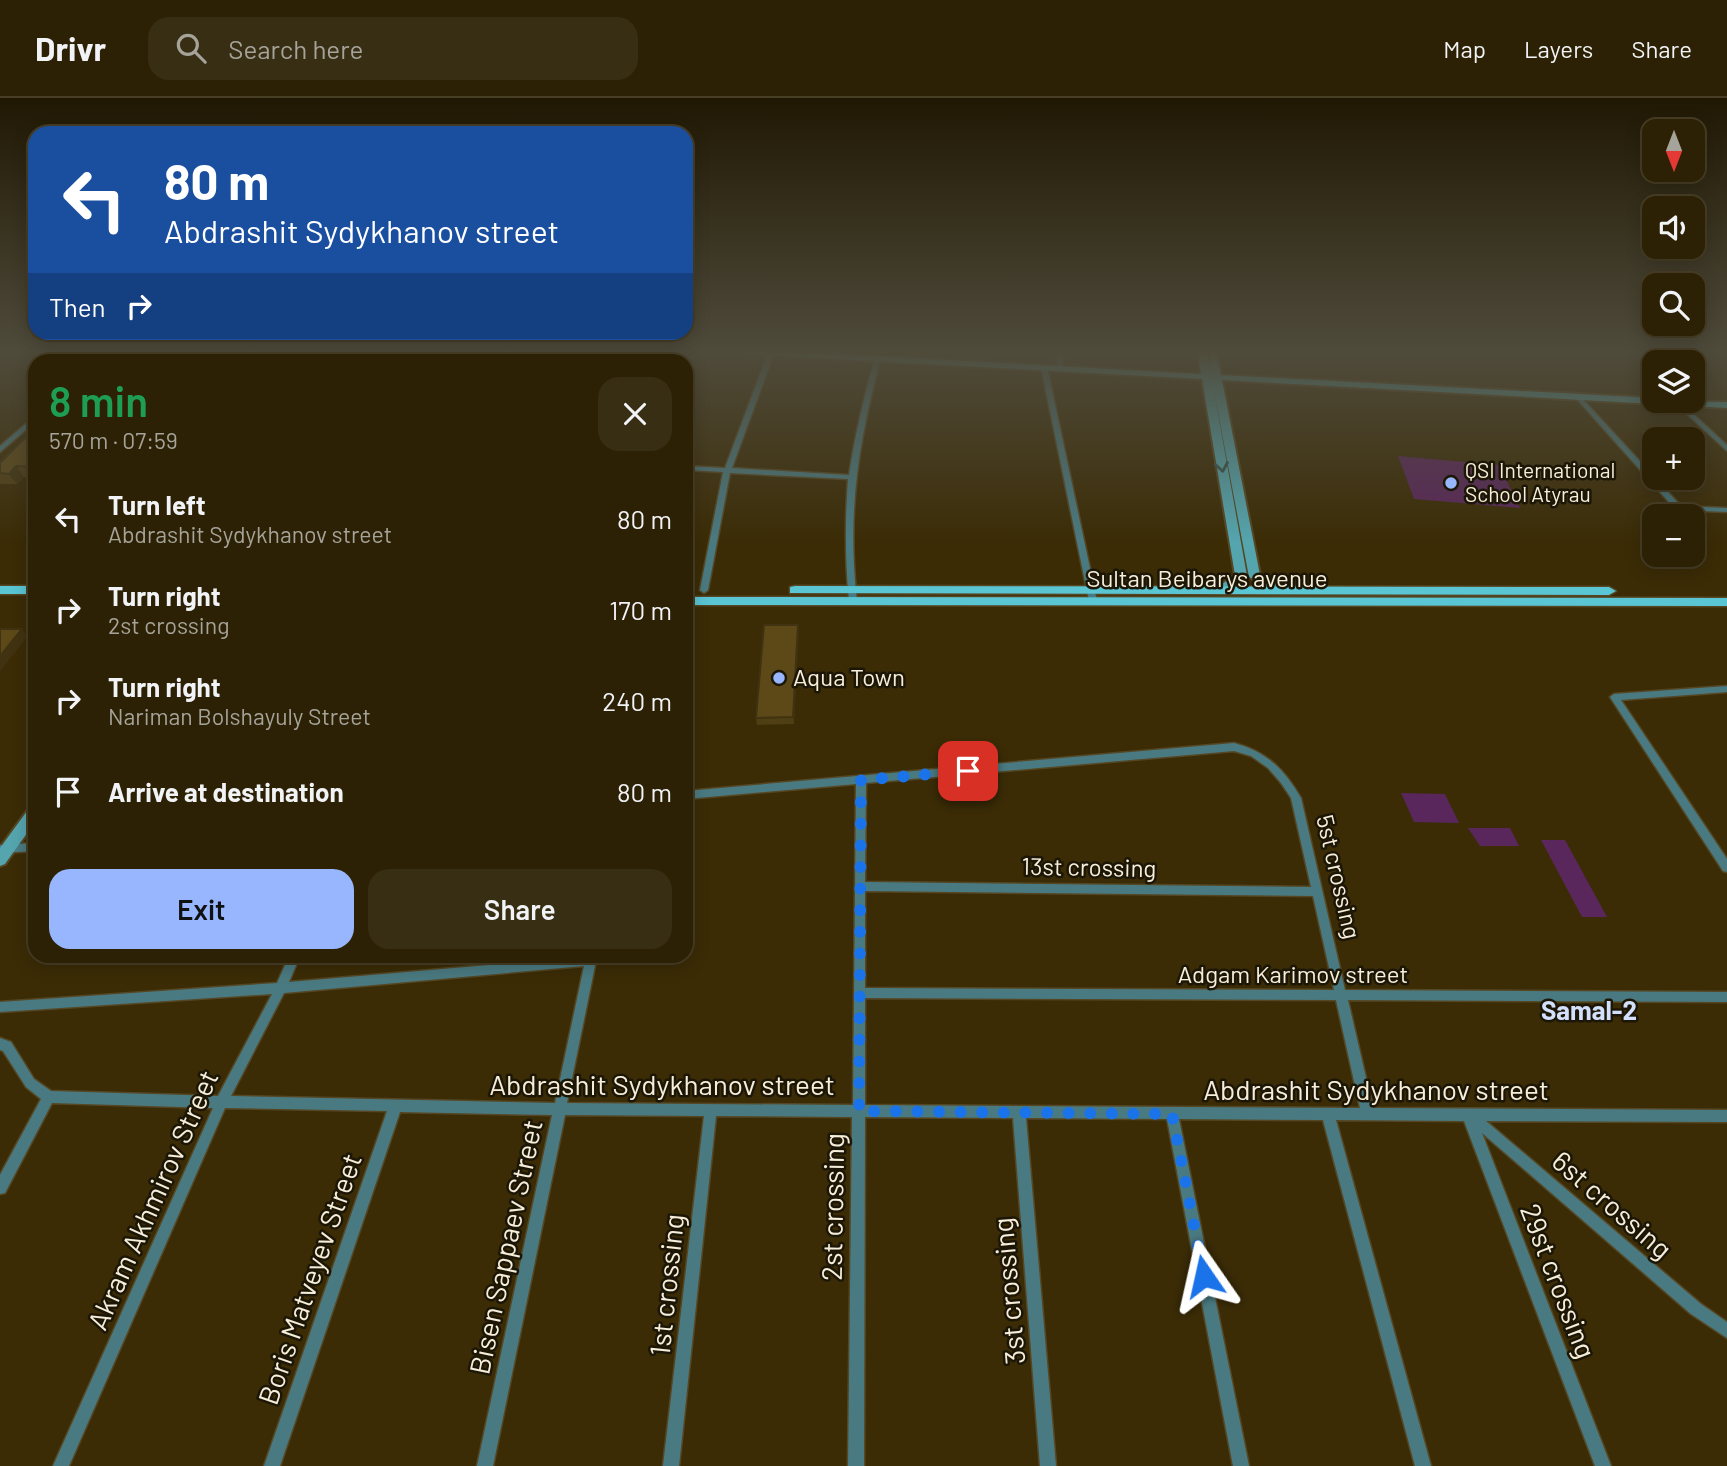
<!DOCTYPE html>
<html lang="en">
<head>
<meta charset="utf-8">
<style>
	body { margin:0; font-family:Barlow,sans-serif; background:#382e13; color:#f1f3f6; height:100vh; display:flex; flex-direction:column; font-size:26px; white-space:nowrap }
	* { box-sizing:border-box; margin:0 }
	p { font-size:23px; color:#a6a39a }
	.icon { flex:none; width:38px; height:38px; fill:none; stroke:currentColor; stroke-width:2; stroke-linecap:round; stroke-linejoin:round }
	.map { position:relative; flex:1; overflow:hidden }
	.side { position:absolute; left:28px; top:256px; width:665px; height:609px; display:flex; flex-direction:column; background:#2c2104; border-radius:21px; box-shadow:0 4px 18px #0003,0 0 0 2px #483e26 }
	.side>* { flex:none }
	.guide { position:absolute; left:28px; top:28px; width:665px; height:214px; border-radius:21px; box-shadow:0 4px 18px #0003,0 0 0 2px #483e26; background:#1a4fa0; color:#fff; overflow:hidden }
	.needle { width:46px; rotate:180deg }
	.buttons { position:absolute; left:1642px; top:21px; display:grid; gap:14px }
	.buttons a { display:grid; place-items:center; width:63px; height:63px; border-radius:14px; background:#2c2104; box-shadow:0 4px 18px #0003,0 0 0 2px #483e26; font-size:35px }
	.pin { position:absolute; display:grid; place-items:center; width:60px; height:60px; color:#fff; margin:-30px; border-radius:14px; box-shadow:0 4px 10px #0006 }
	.me { position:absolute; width:77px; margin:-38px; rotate:349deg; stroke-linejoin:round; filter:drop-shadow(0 0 5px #0008) }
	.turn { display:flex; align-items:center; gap:24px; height:147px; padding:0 21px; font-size:32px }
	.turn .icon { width:91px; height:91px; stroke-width:2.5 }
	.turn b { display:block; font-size:49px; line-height:60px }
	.then { display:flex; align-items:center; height:66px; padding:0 21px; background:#0003; gap:14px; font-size:26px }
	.round { display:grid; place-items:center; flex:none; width:74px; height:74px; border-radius:21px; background:#382e13 }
	.overview { display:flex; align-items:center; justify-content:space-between; height:119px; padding:0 21px }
	h1 { font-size:42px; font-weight:600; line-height:52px; color:#1e9e55 }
	.action { display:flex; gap:14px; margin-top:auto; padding:14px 21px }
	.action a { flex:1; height:80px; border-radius:21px; background:#98b6fd; color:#111; font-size:28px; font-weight:600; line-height:80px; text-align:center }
	.action a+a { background:#382e13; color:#f1f3f6 }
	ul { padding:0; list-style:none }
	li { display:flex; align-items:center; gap:21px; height:91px; padding:0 21px }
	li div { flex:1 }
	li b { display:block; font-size:26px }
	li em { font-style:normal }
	header { display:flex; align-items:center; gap:42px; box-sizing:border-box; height:98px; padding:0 35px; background:#2c2104; border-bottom:2px solid #483e26 }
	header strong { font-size:33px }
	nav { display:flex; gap:38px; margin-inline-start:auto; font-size:24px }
	.search { width:490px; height:63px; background:#382e13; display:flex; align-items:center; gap:18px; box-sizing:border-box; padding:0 24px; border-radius:21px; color:#a6a39a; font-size:26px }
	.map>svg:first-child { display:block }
	.green { fill:#59275b }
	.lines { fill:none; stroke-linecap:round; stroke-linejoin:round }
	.street-casing { stroke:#554724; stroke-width:3 }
	.secondary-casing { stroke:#554724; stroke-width:4 }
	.primary-casing { stroke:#554724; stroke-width:3 }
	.street { fill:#4a7a81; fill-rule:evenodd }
	.secondary { fill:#55a5af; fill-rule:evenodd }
	.primary { fill:#5ac5d3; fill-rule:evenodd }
	.wall { fill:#503f15 }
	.shaded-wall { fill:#413311 }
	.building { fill:#5d4918; stroke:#413311; stroke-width:2 }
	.oneway { stroke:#365653 }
	.route { stroke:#1a73e8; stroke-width:12; stroke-dasharray:0 21.6 }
	.poi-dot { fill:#98b6fd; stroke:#1c1607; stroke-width:2.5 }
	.labels { text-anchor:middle; stroke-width:5; stroke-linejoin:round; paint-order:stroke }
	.far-poi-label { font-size:21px; fill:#f7eeda; stroke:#1c1607; text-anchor:start }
	.street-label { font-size:24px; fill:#f7eeda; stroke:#1c1607 }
	.poi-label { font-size:24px; fill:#f7eeda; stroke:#1c1607; text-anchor:start }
	.neighbourhood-label { font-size:26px; font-weight:bold; fill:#d3e0fb; stroke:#1c1607 }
	.near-street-label { font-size:28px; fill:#f7eeda; stroke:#1c1607 }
</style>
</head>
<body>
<header>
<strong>Drivr</strong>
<div class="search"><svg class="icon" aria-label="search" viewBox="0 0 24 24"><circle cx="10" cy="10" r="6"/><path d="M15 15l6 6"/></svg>Search here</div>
<nav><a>Map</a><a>Layers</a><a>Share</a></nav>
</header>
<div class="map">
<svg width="1727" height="1368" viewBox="0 0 1727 1368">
	<rect width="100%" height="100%" fill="#3b2c06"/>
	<g class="green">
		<polygon points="1398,358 1499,367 1520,410 1414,401"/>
		<polygon points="1401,695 1445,696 1459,725 1414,724"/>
		<polygon points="1468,730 1510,730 1519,748 1480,748"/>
		<polygon points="1541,742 1565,742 1607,819 1582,819"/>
	</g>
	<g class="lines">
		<defs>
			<g id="street">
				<polygon points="110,253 117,253 106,262 100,262"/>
				<polygon points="338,253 345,253 336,262 330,262"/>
				<polygon points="445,253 451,253 443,262 437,262"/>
				<polygon points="550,253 556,253 550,262 544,262"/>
				<path d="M 771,253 L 774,255 L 732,370 L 849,377 C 855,337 864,299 875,260 L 878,258 L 881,260 C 858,344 847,416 857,503 L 856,505 L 853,506 L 849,503 C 845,462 845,422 848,381 L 730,375 L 708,492 L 704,495 L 700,492 L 723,374 L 686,372 L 686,368 L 725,370 L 768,255 Z"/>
				<polygon points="1057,253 1063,253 1063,269 1060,271 1057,269"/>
				<polygon points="1044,267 1047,269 1097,503 1093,506 1089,503 1041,269"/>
				<polygon points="1575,297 1579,297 1681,408 1727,410 1727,414 1676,412 1575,299"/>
				<polygon points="1675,303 1679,303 1727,347 1727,353 1675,305"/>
				<polygon points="35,318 35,324 0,354 0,348"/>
				<polygon points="1727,588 1727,594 1621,602 1727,761 1727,774 1723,773 1610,599 1614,596"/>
				<path d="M 1234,645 C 1267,654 1284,671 1301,700 L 1345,892 L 1727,894 L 1727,904 L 1348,902 L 1373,1010 L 1727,1012 L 1727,1024 L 1486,1023 L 1701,1206 L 1727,1224 L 1727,1240 L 1691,1216 L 1482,1035 L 1611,1368 L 1595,1368 L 1464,1023 L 1336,1022 L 1431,1368 L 1415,1368 L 1323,1022 L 1179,1021 L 1249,1368 L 1233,1368 L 1167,1021 L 1026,1020 L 1056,1368 L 1040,1368 L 1013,1020 L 865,1019 L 864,1368 L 848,1368 L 852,1019 L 716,1018 L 679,1368 L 663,1368 L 704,1018 L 565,1017 L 493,1368 L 477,1368 L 552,1017 L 400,1014 L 280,1368 L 264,1368 L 387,1013 L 225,1010 L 69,1368 L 53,1368 L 213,1010 L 52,1005 L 5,1095 L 0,1096 L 0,1077 L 41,1001 L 26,989 L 3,953 L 0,952 L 0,940 L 11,944 L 34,981 L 51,993 L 218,998 L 272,896 L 0,914 L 0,904 L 277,885 L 289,858 L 300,858 L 289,884 L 597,858 L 567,1005 L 853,1007 L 856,686 L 686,701 L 686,693 ZM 1234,653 L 1251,658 L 1268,670 L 1281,685 L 1291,700 L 1311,789 L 865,784 L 866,685 ZM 865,793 L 1313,798 L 1334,892 L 865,890 ZM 584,868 L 555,1005 L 231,998 L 284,895 ZM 865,900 L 1336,902 L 1360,1010 L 865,1007 Z"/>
				<polygon points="35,745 35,753 0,755 0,747"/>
			</g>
			<g id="secondary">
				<polygon points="654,253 662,253 657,262 649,262"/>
				<polygon points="734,253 788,253 1201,276 1198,253 1206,253 1212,276 1208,253 1216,253 1221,277 1654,300 1654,303 1727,304 1727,310 1222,282 1260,477 1287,489 1289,492 1283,496 1249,479 1212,282 1247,478 1223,495 1217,491 1219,488 1235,477 1202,281 738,256"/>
				<polygon points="35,707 35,724 5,766 0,768 0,750 30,709"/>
			</g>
			<g id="primary">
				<rect x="0" y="488" width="35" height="8"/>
				<polygon points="795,488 1609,489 1616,493 1609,497 790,495 790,489"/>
				<polygon points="686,499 1727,500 1727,508 686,507"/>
			</g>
		</defs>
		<use href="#street" class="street-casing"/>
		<use href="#secondary" class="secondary-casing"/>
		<use href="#primary" class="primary-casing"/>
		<use href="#street" class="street"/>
		<use href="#secondary" class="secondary"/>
		<use href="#primary" class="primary"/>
	</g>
	<g class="wall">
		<polygon points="35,337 35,379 24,379 17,386 0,386 0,365"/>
		<polygon points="798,527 794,626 757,627 756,620"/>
	</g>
	<g class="shaded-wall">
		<polygon points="16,368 24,379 17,386 9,376"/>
		<polygon points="798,527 799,534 794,626 793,619"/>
		<polygon points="22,531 28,538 0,573 0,558"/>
	</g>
	<g class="building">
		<polygon points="29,336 35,337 35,369 16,368 9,376 0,375 0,365"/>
		<polygon points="764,527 798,527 793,619 756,620"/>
		<polygon points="0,531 22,531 0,558"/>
	</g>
	<defs><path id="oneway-chevron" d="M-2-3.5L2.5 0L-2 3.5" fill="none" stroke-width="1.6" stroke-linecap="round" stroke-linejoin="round" transform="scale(1.75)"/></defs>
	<use class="oneway" href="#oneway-chevron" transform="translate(1222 369) rotate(80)"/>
	<linearGradient id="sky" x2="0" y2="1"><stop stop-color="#201803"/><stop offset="0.57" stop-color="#4f4b3b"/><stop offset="1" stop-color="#4f4b3b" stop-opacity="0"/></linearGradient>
	<rect width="1727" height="445" fill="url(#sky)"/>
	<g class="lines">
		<polyline class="route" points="968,673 861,682 859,1013 1172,1016 1204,1178"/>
	</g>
	<g class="poi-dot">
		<circle cx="1451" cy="385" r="7"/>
		<circle cx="779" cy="580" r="7"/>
	</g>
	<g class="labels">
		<g class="far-poi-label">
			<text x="1465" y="380">QSI International<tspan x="1465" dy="24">School Atyrau</tspan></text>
		</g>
		<g class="street-label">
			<text x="1207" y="489">Sultan Beibarys avenue</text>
			<text transform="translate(1089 770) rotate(1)" y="8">13st crossing</text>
			<text transform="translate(1338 779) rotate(77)" y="8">5st crossing</text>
			<text x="1293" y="885">Adgam Karimov street</text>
		</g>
		<g class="poi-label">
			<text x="793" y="588">Aqua Town</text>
		</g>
		<g class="neighbourhood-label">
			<text x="1589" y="922">Samal-2</text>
		</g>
		<g class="near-street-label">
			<text x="662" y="997">Abdrashit Sydykhanov street</text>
			<text x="1376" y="1002">Abdrashit Sydykhanov street</text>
			<text transform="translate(153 1102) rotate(-66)" y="10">Akram Akhmirov Street</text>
			<text transform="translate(1612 1107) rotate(41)" y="10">6st crossing</text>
			<text transform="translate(833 1109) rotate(-89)" y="10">2st crossing</text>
			<text transform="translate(506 1149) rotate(-78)" y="10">Bisen Sappaev Street</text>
			<text transform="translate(310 1181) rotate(-71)" y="10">Boris Matveyev Street</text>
			<text transform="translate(1558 1183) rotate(69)" y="10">29st crossing</text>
			<text transform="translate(667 1187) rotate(-84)" y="10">1st crossing</text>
			<text transform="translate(1009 1193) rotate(-95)" y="10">3st crossing</text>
		</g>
	</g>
</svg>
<div class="buttons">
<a><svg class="needle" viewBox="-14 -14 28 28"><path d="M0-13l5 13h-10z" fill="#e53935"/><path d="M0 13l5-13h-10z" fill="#a6a39a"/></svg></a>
<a><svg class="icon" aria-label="sound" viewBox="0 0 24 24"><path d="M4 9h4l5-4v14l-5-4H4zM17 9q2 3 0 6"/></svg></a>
<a><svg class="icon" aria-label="search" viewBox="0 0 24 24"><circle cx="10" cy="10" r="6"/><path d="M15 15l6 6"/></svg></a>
<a><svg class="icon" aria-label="layers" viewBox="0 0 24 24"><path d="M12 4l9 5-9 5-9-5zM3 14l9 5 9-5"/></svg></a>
<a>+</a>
<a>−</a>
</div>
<div class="pin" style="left:968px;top:673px;background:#d93025"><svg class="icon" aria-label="arrive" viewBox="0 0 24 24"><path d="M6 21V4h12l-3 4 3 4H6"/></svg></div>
<svg class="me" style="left:1204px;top:1178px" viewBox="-20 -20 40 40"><path d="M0-17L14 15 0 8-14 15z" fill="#1a73e8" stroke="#fff" stroke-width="4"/></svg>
<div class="guide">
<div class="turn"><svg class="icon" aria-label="left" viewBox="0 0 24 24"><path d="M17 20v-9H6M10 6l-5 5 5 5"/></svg><div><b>80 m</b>Abdrashit Sydykhanov street</div></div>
<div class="then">Then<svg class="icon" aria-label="right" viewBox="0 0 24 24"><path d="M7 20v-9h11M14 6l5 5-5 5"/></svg></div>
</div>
<section class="side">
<div class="overview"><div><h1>8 min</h1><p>570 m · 07:59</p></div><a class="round"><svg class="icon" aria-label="close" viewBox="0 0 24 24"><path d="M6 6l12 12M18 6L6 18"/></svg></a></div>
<ul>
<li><svg class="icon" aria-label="left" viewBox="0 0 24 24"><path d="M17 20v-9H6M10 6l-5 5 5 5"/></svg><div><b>Turn left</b><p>Abdrashit Sydykhanov street</p></div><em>80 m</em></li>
<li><svg class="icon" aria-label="right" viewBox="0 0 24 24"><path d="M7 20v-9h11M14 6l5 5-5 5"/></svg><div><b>Turn right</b><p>2st crossing</p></div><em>170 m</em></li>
<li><svg class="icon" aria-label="right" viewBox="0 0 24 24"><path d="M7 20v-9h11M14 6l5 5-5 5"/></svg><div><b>Turn right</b><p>Nariman Bolshayuly Street</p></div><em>240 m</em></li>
<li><svg class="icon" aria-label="arrive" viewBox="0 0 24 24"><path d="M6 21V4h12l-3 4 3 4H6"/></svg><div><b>Arrive at destination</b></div><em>80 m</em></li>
</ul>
<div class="action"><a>Exit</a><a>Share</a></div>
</section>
</div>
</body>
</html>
